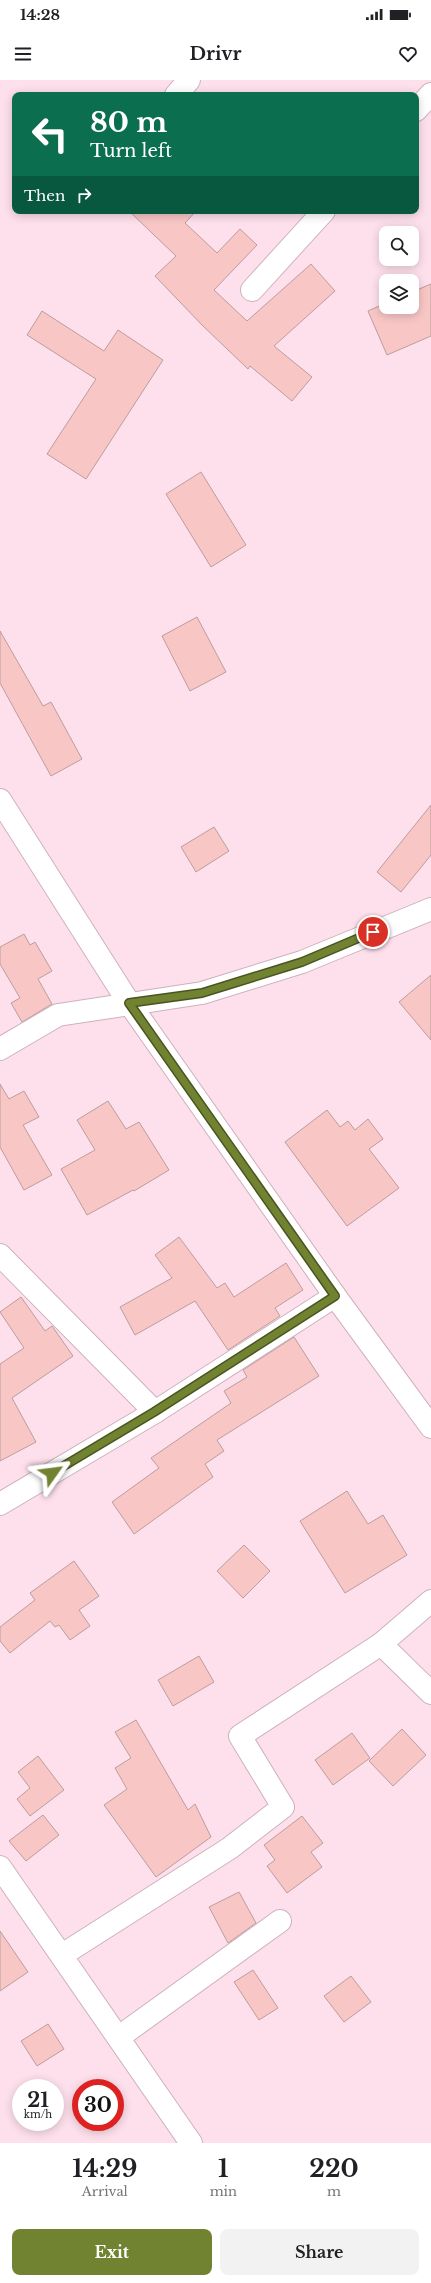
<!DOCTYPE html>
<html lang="en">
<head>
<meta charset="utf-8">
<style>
	body { margin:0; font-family:"Libre Baskerville",serif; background:#f2f2f2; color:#202124; height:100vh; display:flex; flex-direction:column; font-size:15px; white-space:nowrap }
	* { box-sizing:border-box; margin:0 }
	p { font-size:13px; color:#757577 }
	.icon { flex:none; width:22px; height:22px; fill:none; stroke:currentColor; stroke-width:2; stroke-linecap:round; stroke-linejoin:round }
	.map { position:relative; height:2063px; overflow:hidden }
	.drawer { display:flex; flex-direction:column; background:#fff; flex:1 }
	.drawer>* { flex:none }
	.banner { position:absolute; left:12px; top:12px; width:407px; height:122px; border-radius:8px; box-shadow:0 2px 10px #0003; background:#0b6e4f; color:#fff; overflow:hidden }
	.fabs { position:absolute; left:379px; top:146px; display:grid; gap:8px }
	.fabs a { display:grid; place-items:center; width:40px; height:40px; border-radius:8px; background:#fff; box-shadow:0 2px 10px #0003; font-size:20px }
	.speed { position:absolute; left:12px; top:1999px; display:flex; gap:8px; font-size:20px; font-weight:700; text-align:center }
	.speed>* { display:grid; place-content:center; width:52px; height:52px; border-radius:50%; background:#fff; box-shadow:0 2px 10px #0003; line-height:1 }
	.speed small { font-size:10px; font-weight:400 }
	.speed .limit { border:6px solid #d22; background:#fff; color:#111 }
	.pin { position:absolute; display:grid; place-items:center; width:34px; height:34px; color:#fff; margin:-17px; border:2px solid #fff; border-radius:50%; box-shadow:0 1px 4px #0007 }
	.me { position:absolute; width:44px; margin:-22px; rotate:59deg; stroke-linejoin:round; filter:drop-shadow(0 0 3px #0008) }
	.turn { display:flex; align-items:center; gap:14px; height:84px; padding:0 12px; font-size:18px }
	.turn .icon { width:52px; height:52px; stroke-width:2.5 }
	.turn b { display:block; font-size:28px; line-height:34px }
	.then { display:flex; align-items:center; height:38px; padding:0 12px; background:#0003; gap:8px; font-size:15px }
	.eta { display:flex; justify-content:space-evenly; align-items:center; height:68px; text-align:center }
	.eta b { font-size:24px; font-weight:800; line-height:28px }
	.action { display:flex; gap:8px; margin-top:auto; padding:8px 12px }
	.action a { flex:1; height:46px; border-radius:8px; background:#718231; color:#fff; font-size:16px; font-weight:800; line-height:46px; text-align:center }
	.action a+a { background:#f2f2f2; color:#202124 }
	.status { display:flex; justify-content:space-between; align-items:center; height:28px; padding:0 20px; background:#fff; direction:ltr }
	.status svg { height:11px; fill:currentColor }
	header { display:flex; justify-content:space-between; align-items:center; height:52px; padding:0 12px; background:#fff; font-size:18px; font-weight:800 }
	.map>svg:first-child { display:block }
	.building { fill:#f9c6c6; stroke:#bb9d9d }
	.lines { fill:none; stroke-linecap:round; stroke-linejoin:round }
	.minor-casing { stroke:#cdb1bc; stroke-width:24 }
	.minor { stroke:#fff; stroke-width:22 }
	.route-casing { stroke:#495420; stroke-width:10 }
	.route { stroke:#718231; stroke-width:7 }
</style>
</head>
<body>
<div class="status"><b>14:28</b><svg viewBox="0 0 49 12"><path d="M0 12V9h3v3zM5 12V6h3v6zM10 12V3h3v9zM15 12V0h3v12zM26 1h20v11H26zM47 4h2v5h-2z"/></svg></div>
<header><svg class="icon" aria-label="menu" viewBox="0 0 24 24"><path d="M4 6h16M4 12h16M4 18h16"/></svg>Drivr<svg class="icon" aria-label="heart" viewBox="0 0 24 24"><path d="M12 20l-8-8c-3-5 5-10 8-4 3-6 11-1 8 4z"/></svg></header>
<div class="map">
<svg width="431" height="2063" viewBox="0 0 431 2063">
	<rect width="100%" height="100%" fill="#fee0ec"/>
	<g class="building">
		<polygon points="129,131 196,131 185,143 217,173 240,149 257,165 214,210 247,241 311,184 335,211 274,266 312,297 292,321 250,286 248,289 202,245 155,196 176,176"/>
		<polygon points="431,204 431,256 387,275 368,231 386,223 386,227 412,227 412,212"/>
		<polygon points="42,231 104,271 118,250 163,280 86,399 47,374 96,299 27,255"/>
		<polygon points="201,392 246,465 211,487 166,414"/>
		<polygon points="197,537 226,592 190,611 162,556"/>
		<polygon points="0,551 43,626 51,622 82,679 51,696 0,603"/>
		<polygon points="431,725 431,775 401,812 377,792"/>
		<polygon points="214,747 229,771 196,792 181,767"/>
		<polygon points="24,854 30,865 35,862 52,891 38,899 52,924 22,942 11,923 20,918 0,884 0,867"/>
		<polygon points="431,895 431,960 399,922"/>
		<polygon points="0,1004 9,1019 24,1011 39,1037 23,1045 52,1095 24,1110 0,1067"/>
		<polygon points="108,1021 126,1049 139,1042 169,1090 134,1111 133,1110 87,1135 61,1089 95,1070 77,1040"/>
		<polygon points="327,1030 340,1047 348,1041 355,1050 368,1039 383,1059 369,1069 399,1108 347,1146 285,1062"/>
		<polygon points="179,1157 217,1208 225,1203 234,1217 286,1183 303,1210 275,1228 280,1236 228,1270 195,1221 135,1255 120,1227 172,1198 155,1175"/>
		<polygon points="21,1217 45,1251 52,1246 73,1276 12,1318 36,1362 0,1381 0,1284 24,1268 0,1232"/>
		<polygon points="294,1257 319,1296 217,1360 224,1371 205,1384 213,1397 134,1454 112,1422 159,1388 151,1378 231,1323 224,1311 247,1297 243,1290"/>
		<polygon points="347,1411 368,1444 383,1435 407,1475 345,1513 300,1441"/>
		<polygon points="244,1465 270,1491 243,1518 217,1491"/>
		<polygon points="74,1481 99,1516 79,1530 90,1546 70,1560 59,1545 55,1547 50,1541 10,1573 0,1561 0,1547 35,1520 30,1513"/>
		<polygon points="199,1576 214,1602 173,1626 158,1600"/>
		<polygon points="136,1640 188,1730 195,1724 211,1757 156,1797 104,1725 127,1709 115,1688 131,1678 115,1652"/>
		<polygon points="402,1649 426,1675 393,1706 369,1681"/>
		<polygon points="352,1653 370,1678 333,1705 315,1680"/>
		<polygon points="38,1676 64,1710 30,1736 17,1719 30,1708 18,1692"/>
		<polygon points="43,1735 59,1755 26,1781 9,1761"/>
		<polygon points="302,1736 323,1763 311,1772 322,1787 287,1813 267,1786 275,1780 264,1765"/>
		<polygon points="239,1812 256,1843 228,1863 209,1827"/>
		<polygon points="0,1851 28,1892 0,1911"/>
		<polygon points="253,1890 278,1928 259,1940 234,1902"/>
		<polygon points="351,1896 371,1922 344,1942 324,1916"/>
		<polygon points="48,1944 64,1969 37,1986 21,1961"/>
	</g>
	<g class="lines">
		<defs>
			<g id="minor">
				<polyline points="176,15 189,0"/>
				<polyline points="416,30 431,14"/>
				<polyline points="252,210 324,131"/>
				<polyline points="0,720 129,923 335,1216 431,1347"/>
				<polyline points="0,969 58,935 202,913 302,882 431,829"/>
				<polyline points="0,1175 155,1332"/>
				<polyline points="0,1424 155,1332 335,1216"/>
				<polyline points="381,1564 431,1613"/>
				<polyline points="0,1787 191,2063"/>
				<polyline points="62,1875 230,1768 283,1727 240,1656 381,1564 431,1521"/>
				<polyline points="119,1957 280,1841"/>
			</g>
		</defs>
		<use href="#minor" class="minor-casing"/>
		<use href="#minor" class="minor"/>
	</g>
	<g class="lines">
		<defs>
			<polyline id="route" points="52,1393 154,1332 335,1216 129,923 202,913 302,882 373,852"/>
		</defs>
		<use href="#route" class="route-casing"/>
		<use href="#route" class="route"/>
	</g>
</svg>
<div class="fabs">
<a><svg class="icon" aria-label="search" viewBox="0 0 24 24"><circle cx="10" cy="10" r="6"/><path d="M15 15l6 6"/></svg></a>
<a><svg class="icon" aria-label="layers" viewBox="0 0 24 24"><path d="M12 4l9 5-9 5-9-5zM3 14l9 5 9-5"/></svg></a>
</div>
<div class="speed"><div>21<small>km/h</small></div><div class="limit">30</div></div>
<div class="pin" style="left:373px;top:852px;background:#d93025"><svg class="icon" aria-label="arrive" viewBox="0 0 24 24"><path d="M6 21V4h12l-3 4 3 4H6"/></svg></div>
<svg class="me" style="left:52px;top:1393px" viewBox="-20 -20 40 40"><path d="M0-17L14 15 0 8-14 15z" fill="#718231" stroke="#fff" stroke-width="4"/></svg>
<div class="banner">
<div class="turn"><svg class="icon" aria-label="left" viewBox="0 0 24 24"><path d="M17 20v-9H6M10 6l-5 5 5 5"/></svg><div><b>80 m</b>Turn left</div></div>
<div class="then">Then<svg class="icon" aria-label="right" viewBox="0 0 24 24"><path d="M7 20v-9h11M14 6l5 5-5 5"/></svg></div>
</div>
</div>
<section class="drawer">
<div class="eta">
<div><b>14:29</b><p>Arrival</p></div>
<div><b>1</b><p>min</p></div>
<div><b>220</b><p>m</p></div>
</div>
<div class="action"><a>Exit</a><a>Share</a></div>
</section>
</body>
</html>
